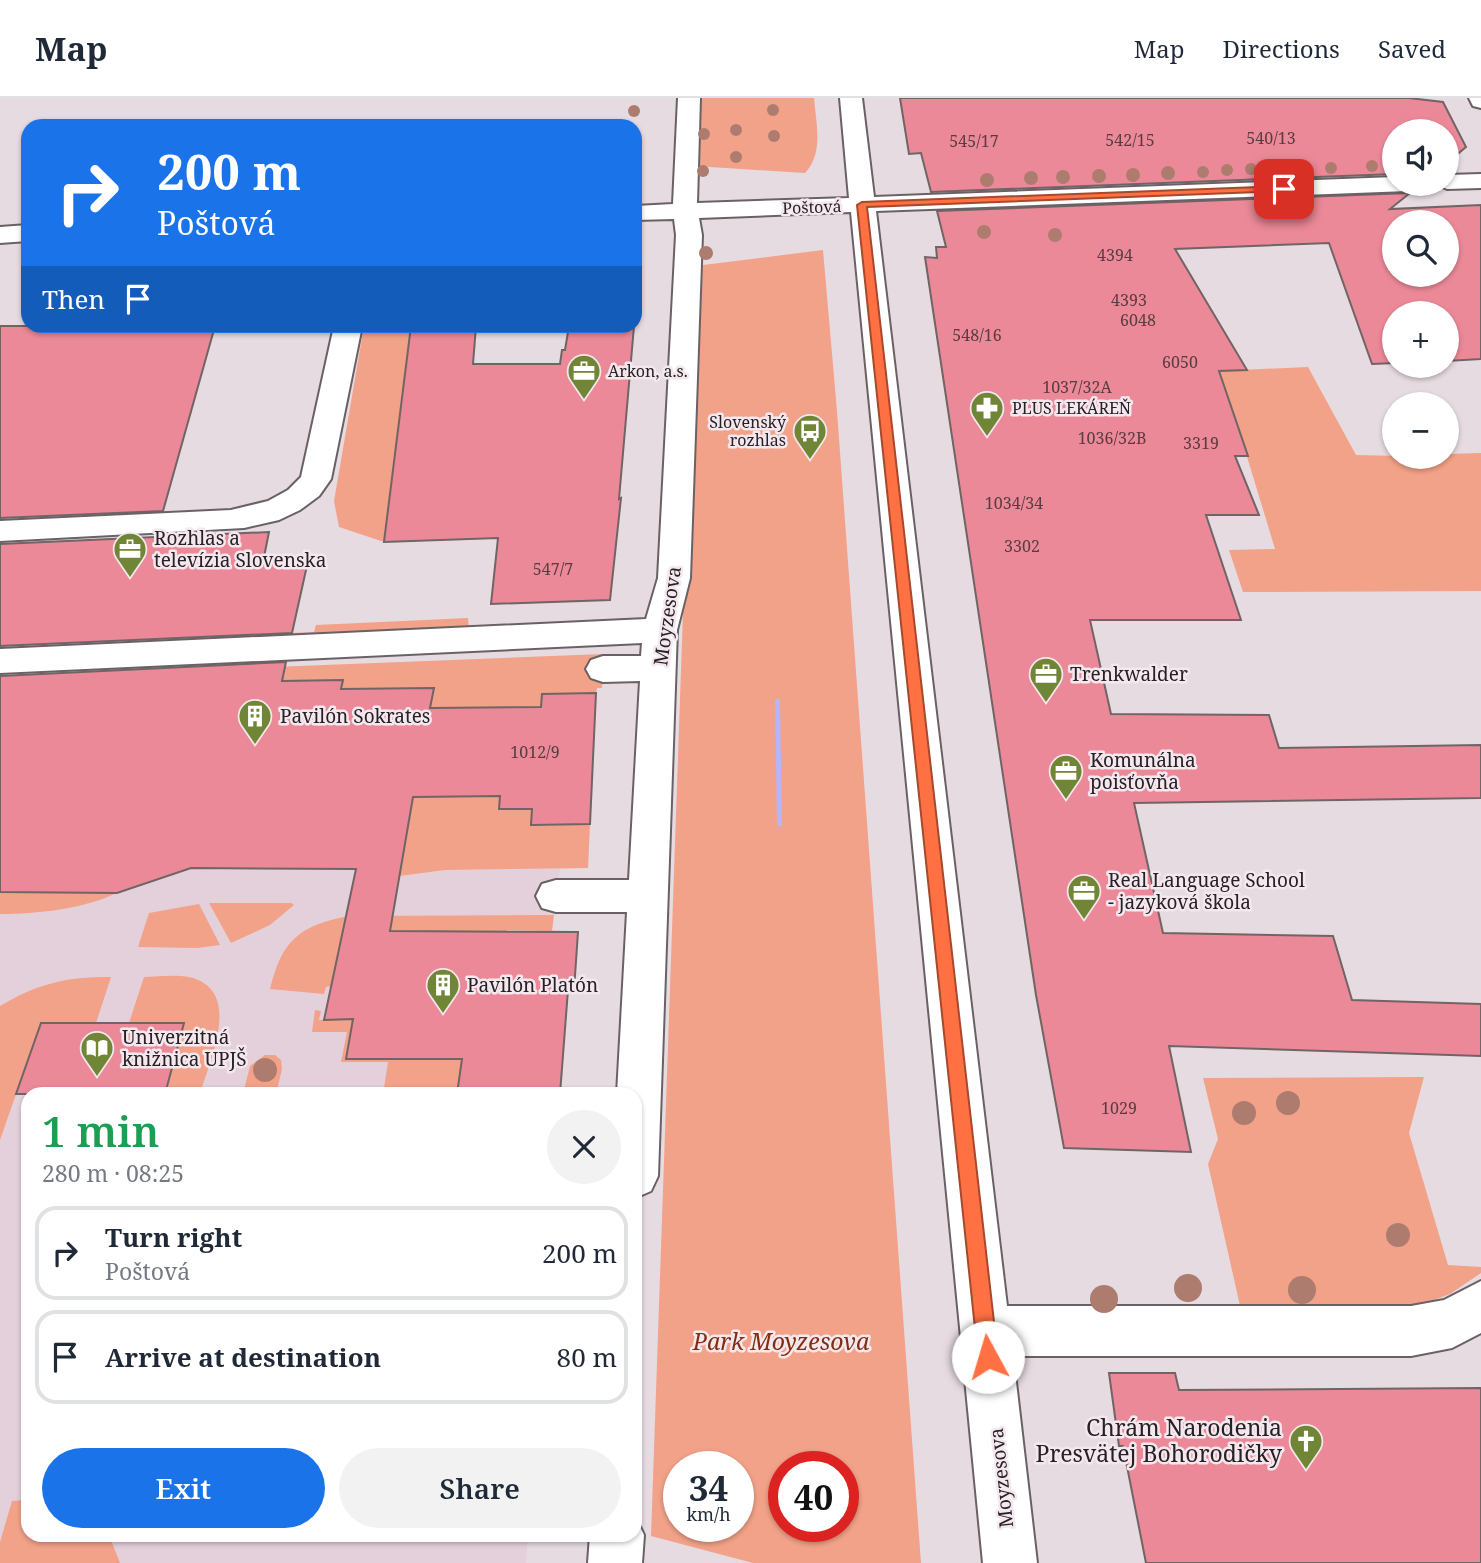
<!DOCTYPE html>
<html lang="en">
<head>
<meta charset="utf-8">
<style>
	body { margin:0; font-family:"Noto Serif",serif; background:#f2f2f3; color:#1f2937; height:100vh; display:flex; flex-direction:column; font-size:26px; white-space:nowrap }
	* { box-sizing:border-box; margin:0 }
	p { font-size:23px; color:#747a83 }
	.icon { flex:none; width:38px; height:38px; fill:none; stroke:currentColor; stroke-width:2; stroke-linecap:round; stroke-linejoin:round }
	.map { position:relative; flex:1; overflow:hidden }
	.drawer { position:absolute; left:21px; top:989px; width:621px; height:455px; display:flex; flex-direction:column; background:#fff; border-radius:21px; box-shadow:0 2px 5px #0004 }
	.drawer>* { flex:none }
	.banner { position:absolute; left:21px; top:21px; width:621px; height:214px; border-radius:21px; box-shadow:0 2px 5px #0004; background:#1a73e8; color:#fff; overflow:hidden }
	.fabs { position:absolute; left:1382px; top:21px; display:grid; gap:14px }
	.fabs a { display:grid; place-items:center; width:77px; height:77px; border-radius:50%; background:#fff; box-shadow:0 2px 5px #0004; font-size:35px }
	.speed { position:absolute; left:663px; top:1353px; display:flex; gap:14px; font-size:35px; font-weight:700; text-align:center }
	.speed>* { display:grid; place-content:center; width:91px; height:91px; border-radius:50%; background:#fff; box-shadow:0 2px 5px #0004; line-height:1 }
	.speed small { font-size:18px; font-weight:400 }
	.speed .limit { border:10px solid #d22; background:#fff; color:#111 }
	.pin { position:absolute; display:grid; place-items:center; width:60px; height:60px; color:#fff; margin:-30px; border-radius:14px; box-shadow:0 4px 10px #0006 }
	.me { position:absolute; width:77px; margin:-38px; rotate:354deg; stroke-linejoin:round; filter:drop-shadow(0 0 5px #0008) }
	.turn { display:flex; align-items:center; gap:24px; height:147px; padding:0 21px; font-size:32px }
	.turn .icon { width:91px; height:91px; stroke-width:2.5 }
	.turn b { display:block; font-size:49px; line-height:60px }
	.then { display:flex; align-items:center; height:66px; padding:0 21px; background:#0003; gap:14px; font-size:26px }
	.round { display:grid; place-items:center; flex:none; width:74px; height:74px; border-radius:37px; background:#f2f2f3 }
	.head { display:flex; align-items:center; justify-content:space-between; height:119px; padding:0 21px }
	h1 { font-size:42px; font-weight:600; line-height:52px; color:#1e9e55 }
	.button { display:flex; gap:14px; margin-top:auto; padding:14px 21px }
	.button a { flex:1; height:80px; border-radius:42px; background:#1a73e8; color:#fff; font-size:28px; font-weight:600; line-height:80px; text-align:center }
	.button a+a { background:#f2f2f3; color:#1f2937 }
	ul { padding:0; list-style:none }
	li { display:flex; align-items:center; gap:21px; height:94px; margin:0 14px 10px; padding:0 7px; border:4px solid #e0e1e3; border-radius:21px }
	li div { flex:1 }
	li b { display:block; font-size:26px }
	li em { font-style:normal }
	header { display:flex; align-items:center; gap:42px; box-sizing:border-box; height:98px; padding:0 35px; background:#fff; border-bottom:2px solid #e0e1e3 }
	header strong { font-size:33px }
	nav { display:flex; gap:38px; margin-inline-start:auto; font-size:24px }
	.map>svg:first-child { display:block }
	.built { fill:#e3d0db }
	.green { fill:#f2a288; fill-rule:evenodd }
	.water { fill:#b8b4f9 }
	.building { fill:#ec8998; stroke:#706465; stroke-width:2; fill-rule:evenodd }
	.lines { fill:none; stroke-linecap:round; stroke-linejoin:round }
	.minor-casing { stroke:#6a6166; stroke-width:4 }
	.minor { fill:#fff; fill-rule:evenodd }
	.tree { fill:#ae7c6e }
	.route { fill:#ff7043; stroke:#a6492c; stroke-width:2 }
	.labels { text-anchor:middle; stroke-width:5; stroke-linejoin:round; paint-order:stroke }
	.number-label { font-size:16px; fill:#583c41 }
	.far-street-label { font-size:16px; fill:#262224; stroke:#f4e8ee }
	.far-poi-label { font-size:16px; fill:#262224; stroke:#f4e8ee; text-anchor:start }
	.poi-label { font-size:19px; fill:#262224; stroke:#f4e8ee; text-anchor:start }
	.street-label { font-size:19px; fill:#262224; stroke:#f4e8ee }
	.near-park-label { font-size:23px; font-style:italic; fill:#812e10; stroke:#f4e8ee }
	.near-poi-label { font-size:23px; fill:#262224; stroke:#f4e8ee; text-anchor:end }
</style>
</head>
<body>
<header>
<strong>Map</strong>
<nav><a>Map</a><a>Directions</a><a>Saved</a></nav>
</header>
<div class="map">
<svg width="1481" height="1465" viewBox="0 0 1481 1465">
	<rect width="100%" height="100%" fill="#e6dbe1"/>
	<polygon class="built" points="604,556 602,590 597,590 596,595 588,770 560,771 552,832 578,834 574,892 568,893 560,996 28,996 28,1437 522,1437 522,1441 528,1440 526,1465 0,1465 0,617 390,565"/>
	<g class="green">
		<path d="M 696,0 L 814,0 C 816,25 824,55 805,75 L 694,68 Z"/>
		<path d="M 823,152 L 837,313 L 921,1465 L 753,1465 L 651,1438 L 695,168 ZM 679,1368 L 738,1368 L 738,1428 L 679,1428 ZM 784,1368 L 844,1368 L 844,1428 L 784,1428 Z"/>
		<polygon points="364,228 411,228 384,444 339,429 334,403"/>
		<polygon points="1308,269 1356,357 1447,359 1447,356 1481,355 1481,493 1243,494 1229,452 1275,451 1238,329 1196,274"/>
		<polygon points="468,520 469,532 212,544 214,531 268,536 314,534 316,527"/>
		<path d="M 604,556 L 602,590 L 597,590 L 596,595 L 542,596 L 541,609 L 500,698 L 499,711 L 532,711 L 531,727 L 590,726 L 588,770 L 445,772 L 399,778 L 434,590 L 341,591 L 343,582 L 292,583 L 285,606 L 8,794 L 117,795 C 83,811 37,816 0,816 L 0,613 L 47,611 L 60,574 L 69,577 Z"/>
		<polygon points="209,805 291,805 294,807 270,827 231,845"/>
		<polygon points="199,806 220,847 197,850 138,849 149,815"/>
		<path d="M 554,817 L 552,833 L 507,832 L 507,836 L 343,833 L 332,888 L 326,889 L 324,896 L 270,891 C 282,842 299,828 348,818 Z"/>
		<path d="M 111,879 L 96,925 L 41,925 L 0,1042 L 0,908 C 39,885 66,879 111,879 Z"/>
		<path d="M 144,879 C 160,879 183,875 198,882 C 240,900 209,964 200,996 L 165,996 L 184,925 L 129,925 Z"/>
		<polygon points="315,912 321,913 319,922 353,921 464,946 457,996 383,996 388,964 341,964 347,934 312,934"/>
		<polygon points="265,957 275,957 281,962 282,971 276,996 243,996 250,968"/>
		<polygon points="1424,979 1409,1035 1448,1167 1481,1169 1481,1175 1450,1196 1404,1213 1241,1212 1208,1066 1218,1041 1203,980"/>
		<polygon points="28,1402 28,1437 109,1437 120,1465 0,1465 0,1444 12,1403"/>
	</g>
	<polygon class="water" points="775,601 780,601 782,728 777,728"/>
	<g class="building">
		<polygon points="900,0 1409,0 1443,4 1466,49 1447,65 1447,33 1395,33 1395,76 931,94 921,55 909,56"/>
		<path d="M 1410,95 L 1390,111 L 1481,107 L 1481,261 L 1447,263 L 1447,215 L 1395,215 L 1395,265 L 1372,266 L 1329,145 L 1175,151 L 1247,272 L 1219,273 L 1248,358 L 1235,358 L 1259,417 L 1206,417 L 1241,522 L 1090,522 L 1111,616 L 1269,617 L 1279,650 L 1481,647 L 1481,700 L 1134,705 L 1163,835 L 1333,838 L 1352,902 L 1481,906 L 1481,958 L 1169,948 L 1191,1054 L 1064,1050 L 1036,897 L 925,159 L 937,160 L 936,149 L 946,149 L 937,113 ZM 1395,124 L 1447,124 L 1447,177 L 1395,177 Z"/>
		<polygon points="0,228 215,228 163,413 0,420"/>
		<polygon points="411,228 476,228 473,266 560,266 562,252 565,252 569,228 634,228 619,401 621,400 610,502 491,506 498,440 384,444"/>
		<polygon points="269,434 263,464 308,463 292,535 0,548 0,446"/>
		<polygon points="286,564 282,583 343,582 341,591 434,590 430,610 541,609 542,596 596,595 590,726 531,727 532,711 499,711 500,698 413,699 390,833 578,834 574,892 568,892 560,996 457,996 462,961 346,961 353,921 324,922 356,771 191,770 117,795 0,794 0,578"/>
		<polygon points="41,925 184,925 165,996 16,996"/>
		<polygon points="1109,1275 1175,1275 1179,1292 1481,1290 1481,1465 1146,1465 1123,1348 1119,1348"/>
	</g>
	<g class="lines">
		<defs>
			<g id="minor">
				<polygon points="678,0 700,0 697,105 849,100 840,0 862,0 874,99 1395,79 1395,86 1420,86 1417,91 1408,93 876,113 1007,1208 1411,1208 1444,1202 1481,1183 1481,1235 1452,1250 1411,1258 1013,1258 1037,1465 983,1465 851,114 699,120 702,137 690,480 677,532 658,1078 651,1093 635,1100 635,996 617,996 627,814 556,814 542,810 536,798 542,786 556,782 629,782 640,583 603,584 591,580 586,571 591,562 603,558 641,558 642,545 0,575 0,551 646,521 658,480 676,137 674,121 635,122 635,108 673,106"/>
				<polygon points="1469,0 1481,0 1481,10 1473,8"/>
				<polygon points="1481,76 1481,90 1447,91 1436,86 1447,86 1447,77"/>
				<polygon points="28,127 28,143 0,145 0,129"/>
				<polygon points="334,228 362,228 331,381 319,398 300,412 279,422 244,430 0,443 0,423 231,412 268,403 288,392 301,379"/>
				<polygon points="635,1418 644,1437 642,1465 588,1465 590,1437 635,1437"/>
			</g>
		</defs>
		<use href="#minor" class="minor-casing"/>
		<use href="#minor" class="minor"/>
	</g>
	<g class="tree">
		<circle cx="773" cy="12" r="6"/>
		<circle cx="634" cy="13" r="6"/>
		<circle cx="736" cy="32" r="6"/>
		<circle cx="704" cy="36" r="6"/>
		<circle cx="774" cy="38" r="6"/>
		<circle cx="736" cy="59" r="6"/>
		<circle cx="1372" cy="68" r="6"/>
		<circle cx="1331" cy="70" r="6"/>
		<circle cx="1251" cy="71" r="6"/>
		<circle cx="1227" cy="72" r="6"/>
		<circle cx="703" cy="73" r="6"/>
		<circle cx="1203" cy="74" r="6"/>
		<circle cx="1168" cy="75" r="7"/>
		<circle cx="1133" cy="77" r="7"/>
		<circle cx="1099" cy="78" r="7"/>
		<circle cx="1063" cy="79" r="7"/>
		<circle cx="1031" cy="80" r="7"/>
		<circle cx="987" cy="82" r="7"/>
		<circle cx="984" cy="134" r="7"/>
		<circle cx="1055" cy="137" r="7"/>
		<circle cx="706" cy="155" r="7"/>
		<circle cx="265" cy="972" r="12"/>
		<circle cx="1288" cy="1005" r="12"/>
		<circle cx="1244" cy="1015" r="12"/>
		<circle cx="1398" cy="1137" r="12"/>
		<circle cx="1188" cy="1190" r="14"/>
		<circle cx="1302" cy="1192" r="14"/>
		<circle cx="1104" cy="1201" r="14"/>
	</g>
	<polygon class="route" points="1284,88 1287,89 1287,93 867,109 998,1259 995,1266 988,1269 981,1266 978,1259 857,107 862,104"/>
	<defs>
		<symbol id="office-pin" viewBox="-11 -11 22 30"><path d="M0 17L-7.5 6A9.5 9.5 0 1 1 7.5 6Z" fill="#708536" stroke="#f4e8ee"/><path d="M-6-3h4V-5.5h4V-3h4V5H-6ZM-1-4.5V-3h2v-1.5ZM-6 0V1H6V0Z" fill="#fff"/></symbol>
		<symbol id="pharmacy-pin" viewBox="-11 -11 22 30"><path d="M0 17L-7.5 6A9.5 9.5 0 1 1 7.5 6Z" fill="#708536" stroke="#f4e8ee"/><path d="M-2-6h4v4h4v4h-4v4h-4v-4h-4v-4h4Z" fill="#fff"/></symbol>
		<symbol id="bus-pin" viewBox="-11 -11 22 30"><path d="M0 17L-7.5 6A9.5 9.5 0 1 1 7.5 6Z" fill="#708536" stroke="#f4e8ee"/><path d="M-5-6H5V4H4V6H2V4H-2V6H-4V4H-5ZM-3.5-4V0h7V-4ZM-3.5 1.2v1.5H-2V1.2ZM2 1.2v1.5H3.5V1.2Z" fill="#fff"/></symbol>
		<symbol id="building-pin" viewBox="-11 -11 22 30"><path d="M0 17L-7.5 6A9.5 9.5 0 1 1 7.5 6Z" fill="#708536" stroke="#f4e8ee"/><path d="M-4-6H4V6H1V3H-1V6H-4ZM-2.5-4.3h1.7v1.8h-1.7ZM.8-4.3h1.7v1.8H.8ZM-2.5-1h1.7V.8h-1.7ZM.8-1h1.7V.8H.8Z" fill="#fff"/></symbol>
		<symbol id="library-pin" viewBox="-11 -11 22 30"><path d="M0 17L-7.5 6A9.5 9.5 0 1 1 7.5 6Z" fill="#708536" stroke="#f4e8ee"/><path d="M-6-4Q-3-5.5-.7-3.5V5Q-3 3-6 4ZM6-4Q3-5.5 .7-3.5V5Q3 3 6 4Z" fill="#fff"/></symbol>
		<symbol id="church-pin" viewBox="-11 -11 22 30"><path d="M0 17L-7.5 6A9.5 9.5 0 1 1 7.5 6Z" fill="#708536" stroke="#f4e8ee"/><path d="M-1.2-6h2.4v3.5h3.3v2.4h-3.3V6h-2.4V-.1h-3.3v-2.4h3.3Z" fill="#fff"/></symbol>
	</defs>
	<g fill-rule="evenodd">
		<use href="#office-pin" x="565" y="254" width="38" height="52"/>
		<use href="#pharmacy-pin" x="968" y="291" width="38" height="52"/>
		<use href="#bus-pin" x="791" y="314" width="38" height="52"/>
		<use href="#office-pin" x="111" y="432" width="38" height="52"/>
		<use href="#office-pin" x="1027" y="557" width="38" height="52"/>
		<use href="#building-pin" x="236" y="599" width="38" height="52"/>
		<use href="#office-pin" x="1047" y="654" width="38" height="52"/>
		<use href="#office-pin" x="1065" y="774" width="38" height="52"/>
		<use href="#building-pin" x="424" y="868" width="38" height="52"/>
		<use href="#library-pin" x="78" y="931" width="38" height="52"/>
		<use href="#church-pin" x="1287" y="1324" width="38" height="52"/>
	</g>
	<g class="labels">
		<g class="number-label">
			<text x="1271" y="46">540/13</text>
			<text x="1130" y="48">542/15</text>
			<text x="974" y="49">545/17</text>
			<text x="1115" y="163">4394</text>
			<text x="1129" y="208">4393</text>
			<text x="1138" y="228">6048</text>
			<text x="977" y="243">548/16</text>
			<text x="1180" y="270">6050</text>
			<text x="1077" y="295">1037/32A</text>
			<text x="1112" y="346">1036/32B</text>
			<text x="1201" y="351">3319</text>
			<text x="1014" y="411">1034/34</text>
			<text x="1022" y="454">3302</text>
			<text x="553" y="477">547/7</text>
			<text x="535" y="660">1012/9</text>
			<text x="1119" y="1016">1029</text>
		</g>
		<g class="far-street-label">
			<text transform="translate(812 109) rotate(-2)" y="6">Poštová</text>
		</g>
		<g class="far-poi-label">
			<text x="608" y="279">Arkon, a.s.</text>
			<text x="1012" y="316">PLUS LEKÁREŇ</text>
			<text x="786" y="330" text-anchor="end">Slovenský<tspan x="786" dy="18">rozhlas</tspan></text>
		</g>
		<g class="poi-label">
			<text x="154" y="447">Rozhlas a<tspan x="154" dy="22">televízia Slovenska</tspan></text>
			<text x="1070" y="583">Trenkwalder</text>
			<text x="280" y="625">Pavilón Sokrates</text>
			<text x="1090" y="669">Komunálna<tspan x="1090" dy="22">poisťovňa</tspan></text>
			<text x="1108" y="789">Real Language School<tspan x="1108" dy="22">- jazyková škola</tspan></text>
			<text x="467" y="894">Pavilón Platón</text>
			<text x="122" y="946">Univerzitná<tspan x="122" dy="22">knižnica UPJŠ</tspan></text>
		</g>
		<g class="street-label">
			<text transform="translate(667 518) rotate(-82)" y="7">Moyzesova</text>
			<text transform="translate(1001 1380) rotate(-96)" y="7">Moyzesova</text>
		</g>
		<g class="near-park-label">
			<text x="781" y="1252">Park Moyzesova</text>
		</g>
		<g class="near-poi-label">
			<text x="1282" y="1338">Chrám Narodenia<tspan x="1282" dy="26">Presvätej Bohorodičky</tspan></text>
		</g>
	</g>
</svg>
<div class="fabs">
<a><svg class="icon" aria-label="sound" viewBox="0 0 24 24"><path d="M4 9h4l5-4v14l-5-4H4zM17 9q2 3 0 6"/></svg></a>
<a><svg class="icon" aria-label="search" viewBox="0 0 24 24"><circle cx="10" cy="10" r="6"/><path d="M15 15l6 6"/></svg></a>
<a>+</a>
<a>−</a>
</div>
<div class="speed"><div>34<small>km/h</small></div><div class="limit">40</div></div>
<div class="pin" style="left:1284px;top:91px;background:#d93025"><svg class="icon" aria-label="arrive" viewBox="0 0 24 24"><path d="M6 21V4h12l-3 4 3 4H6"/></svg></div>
<svg class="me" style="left:988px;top:1259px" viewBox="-20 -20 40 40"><circle r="19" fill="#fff"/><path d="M0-13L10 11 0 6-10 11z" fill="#ff7043"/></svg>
<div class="banner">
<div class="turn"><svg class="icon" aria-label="right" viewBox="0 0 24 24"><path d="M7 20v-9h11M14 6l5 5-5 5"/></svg><div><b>200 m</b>Poštová</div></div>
<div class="then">Then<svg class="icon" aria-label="arrive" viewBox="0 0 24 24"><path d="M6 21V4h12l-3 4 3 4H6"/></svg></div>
</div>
<section class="drawer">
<div class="head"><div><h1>1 min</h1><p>280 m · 08:25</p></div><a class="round"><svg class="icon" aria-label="close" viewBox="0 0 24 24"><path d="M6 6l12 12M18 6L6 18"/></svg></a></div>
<ul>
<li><svg class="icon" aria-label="right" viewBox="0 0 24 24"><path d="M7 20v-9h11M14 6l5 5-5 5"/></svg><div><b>Turn right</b><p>Poštová</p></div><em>200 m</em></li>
<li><svg class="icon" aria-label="arrive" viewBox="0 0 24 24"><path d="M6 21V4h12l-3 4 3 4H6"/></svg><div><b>Arrive at destination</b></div><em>80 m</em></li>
</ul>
<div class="button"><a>Exit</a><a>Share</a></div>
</section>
</div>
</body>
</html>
